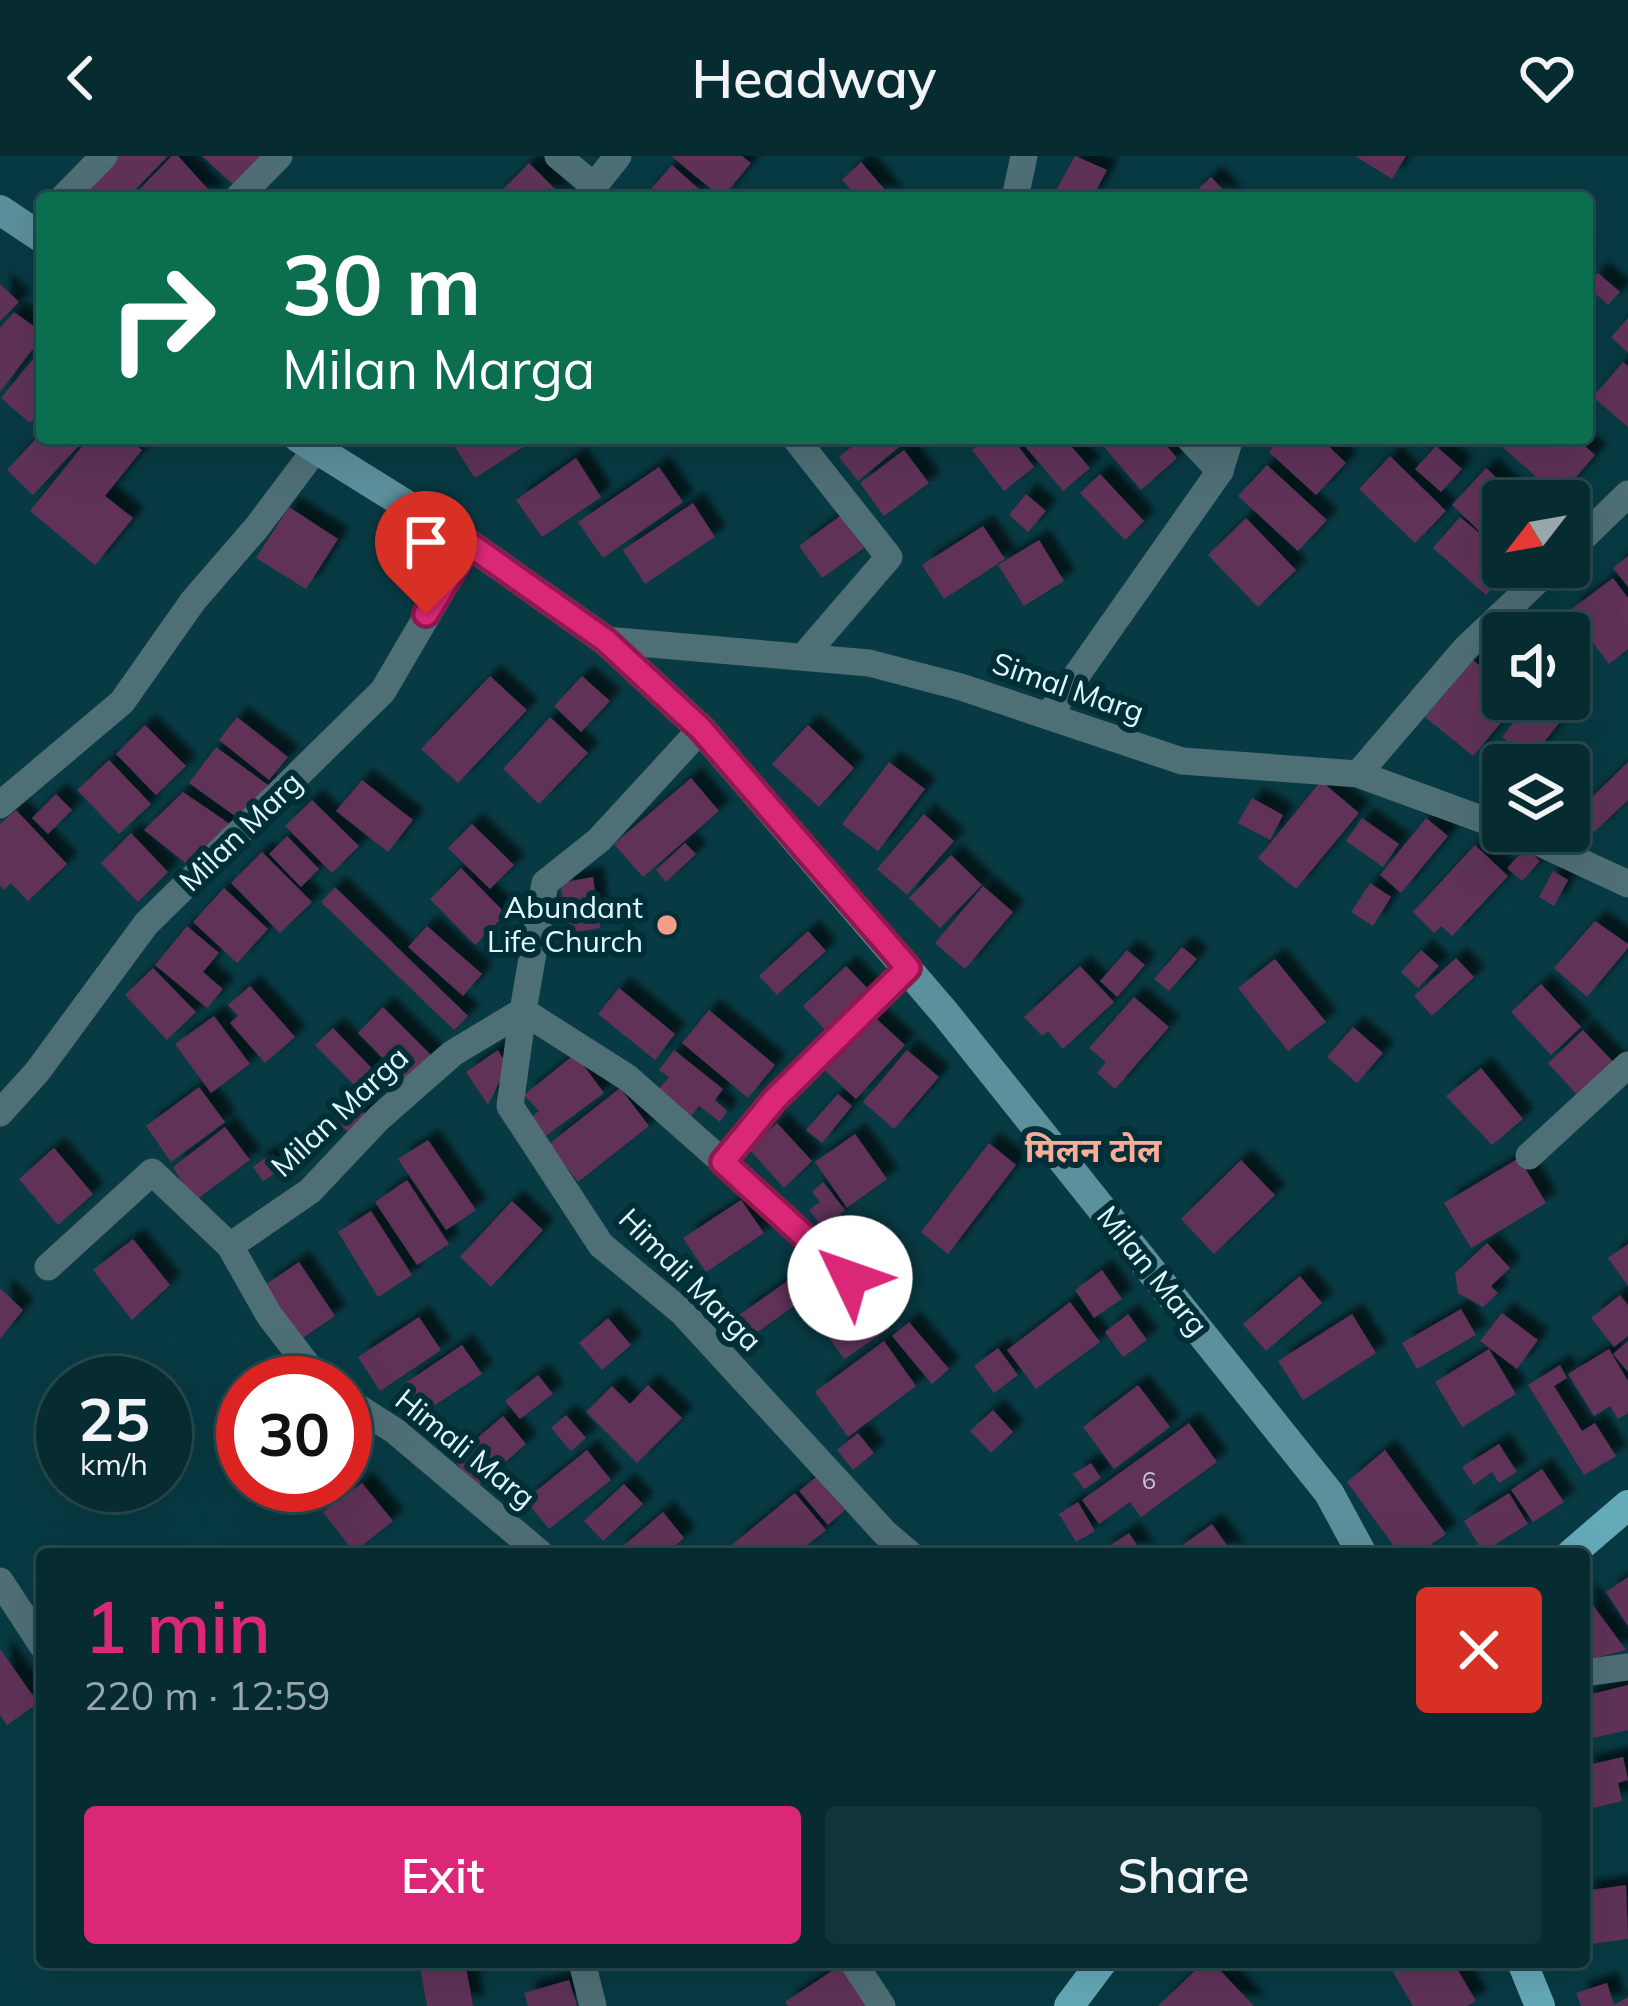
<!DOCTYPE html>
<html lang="en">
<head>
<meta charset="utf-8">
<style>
	body { margin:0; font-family:Mulish,"Noto Sans Devanagari",sans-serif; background:#0f343a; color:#f1f3f6; height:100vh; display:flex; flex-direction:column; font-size:45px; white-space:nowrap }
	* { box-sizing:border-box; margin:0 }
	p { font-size:39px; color:#98a7ac }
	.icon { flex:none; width:66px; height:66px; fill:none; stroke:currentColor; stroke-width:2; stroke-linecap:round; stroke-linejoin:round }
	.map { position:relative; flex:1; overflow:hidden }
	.sheet { position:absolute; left:36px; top:1392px; width:1554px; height:420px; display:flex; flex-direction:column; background:#062c32; border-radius:12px; box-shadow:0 12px 48px #0002,0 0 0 3px #27484d }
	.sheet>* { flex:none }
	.guide { position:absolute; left:36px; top:36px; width:1557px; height:252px; border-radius:12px; box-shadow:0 12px 48px #0002,0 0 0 3px #27484d; background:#0b6e4f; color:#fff; overflow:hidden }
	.needle { width:78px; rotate:239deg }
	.tools { position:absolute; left:1482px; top:324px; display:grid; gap:24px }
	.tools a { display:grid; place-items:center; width:108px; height:108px; border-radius:12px; background:#062c32; box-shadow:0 12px 48px #0002,0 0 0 3px #27484d; font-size:60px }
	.speed { position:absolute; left:36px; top:1200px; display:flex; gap:24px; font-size:60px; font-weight:700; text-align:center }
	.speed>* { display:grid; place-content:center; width:156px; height:156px; border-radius:50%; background:#062c32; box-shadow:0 12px 48px #0002,0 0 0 3px #27484d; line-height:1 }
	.speed small { font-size:30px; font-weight:400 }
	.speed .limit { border:18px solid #d22; background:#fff; color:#111 }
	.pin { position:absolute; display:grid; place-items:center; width:102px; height:102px; color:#fff; margin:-123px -51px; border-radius:50% 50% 50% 0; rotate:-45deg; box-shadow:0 0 12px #0007 }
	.pin .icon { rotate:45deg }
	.me { position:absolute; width:132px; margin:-66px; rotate:312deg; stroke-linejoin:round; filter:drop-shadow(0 0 9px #0008) }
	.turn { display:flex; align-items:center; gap:42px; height:252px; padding:0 48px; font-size:54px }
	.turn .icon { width:156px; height:156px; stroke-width:2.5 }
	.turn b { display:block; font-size:84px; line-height:102px }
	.round { display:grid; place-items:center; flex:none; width:126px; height:126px; border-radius:12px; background:#0f343a }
	.summary { display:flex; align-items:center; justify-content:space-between; height:204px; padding:0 48px }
	h1 { font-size:72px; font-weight:600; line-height:90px; color:#db2777 }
	.action { display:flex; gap:24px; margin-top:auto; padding:24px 48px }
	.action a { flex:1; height:138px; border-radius:12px; background:#db2777; color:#fff; font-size:48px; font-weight:600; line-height:138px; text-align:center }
	.action a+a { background:#0f343a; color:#f1f3f6 }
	header { display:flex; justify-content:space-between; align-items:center; height:156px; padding:0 48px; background:#062c32; font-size:54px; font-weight:600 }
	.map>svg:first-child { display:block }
	.building { fill:#603259; filter:url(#shadow) }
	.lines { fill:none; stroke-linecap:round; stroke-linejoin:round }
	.street { stroke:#4f6f76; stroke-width:27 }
	.secondary { stroke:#5c909c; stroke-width:30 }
	.primary { stroke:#65aab9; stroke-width:30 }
	.route-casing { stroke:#8e194d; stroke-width:30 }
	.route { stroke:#db2777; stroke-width:21 }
	.poi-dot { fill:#f49e8a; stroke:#002f38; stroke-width:4.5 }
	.labels { text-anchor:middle; stroke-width:12; stroke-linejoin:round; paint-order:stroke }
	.number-label { font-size:24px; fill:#c1c6d5 }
	.street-label { font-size:30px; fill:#e1f8fe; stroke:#002f38 }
	.poi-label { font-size:30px; fill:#e1f8fe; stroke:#002f38; text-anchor:end }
	.neighbourhood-label { font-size:33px; font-weight:bold; fill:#fcab99; stroke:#002f38 }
</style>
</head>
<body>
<header><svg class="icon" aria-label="back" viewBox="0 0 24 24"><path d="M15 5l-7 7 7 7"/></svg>Headway<svg class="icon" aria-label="heart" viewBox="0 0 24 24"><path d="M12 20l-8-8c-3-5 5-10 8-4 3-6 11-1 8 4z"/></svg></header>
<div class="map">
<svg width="1628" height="1850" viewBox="0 0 1628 1850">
	<defs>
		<filter id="shadow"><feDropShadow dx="11" dy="-11" stdDeviation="3" flood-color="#0009"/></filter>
	</defs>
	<rect width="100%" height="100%" fill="#083a43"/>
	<g class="building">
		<polygon points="116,0 168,0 127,42 99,42 87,29"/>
		<polygon points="172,0 178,0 216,42 131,42"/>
		<polygon points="202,0 268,0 238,33"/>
		<polygon points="671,0 742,0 751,7 722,42"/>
		<polygon points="1075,0 1107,14 1092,42 1052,42"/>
		<polygon points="1355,0 1406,0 1392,23"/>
		<polygon points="861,6 892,42 858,42 842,24"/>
		<polygon points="529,7 564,42 495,42"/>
		<polygon points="672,9 709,42 643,42"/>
		<polygon points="1211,21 1231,42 1189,42"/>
		<polygon points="1598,117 1620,136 1608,149 1587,130"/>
		<polygon points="0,128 19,146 0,165"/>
		<polygon points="14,156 42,176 42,181 0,236 0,172"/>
		<polygon points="1628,162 1628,197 1611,181"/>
		<polygon points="42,192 42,253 30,267 1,242"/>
		<polygon points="1623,206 1628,210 1628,271 1593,241"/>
		<polygon points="42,276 42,282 86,282 33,339 7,314"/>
		<polygon points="89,282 127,282 142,294 105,340 133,362 95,409 30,355"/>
		<polygon points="449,282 537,282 475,322"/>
		<polygon points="862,282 901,282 905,286 858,325 839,301"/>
		<polygon points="987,282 1012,282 1034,311 1004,335 972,294"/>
		<polygon points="1018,282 1064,282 1090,312 1063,335"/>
		<polygon points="1104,282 1160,282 1177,302 1141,334 1100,286"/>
		<polygon points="1281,282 1320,282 1346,307 1316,339 1269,296"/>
		<polygon points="1499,282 1576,282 1595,299 1559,341 1496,285"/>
		<polygon points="1436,290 1462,313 1441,336 1415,313"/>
		<polygon points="904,294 929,327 884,360 860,327"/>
		<polygon points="1390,300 1446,355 1415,387 1359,333"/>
		<polygon points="576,302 601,341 542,381 516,344"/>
		<polygon points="1267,309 1327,364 1298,395 1238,340"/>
		<polygon points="659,311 683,346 603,402 578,366"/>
		<polygon points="1486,312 1522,345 1503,345 1503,411 1511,411 1486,439 1433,392 1460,361 1493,388 1452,349"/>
		<polygon points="1100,318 1144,365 1125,384 1080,337"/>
		<polygon points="1026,338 1046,355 1028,376 1009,359"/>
		<polygon points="693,347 715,381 645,428 623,394"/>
		<polygon points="289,351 338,383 306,433 256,402"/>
		<polygon points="840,360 864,392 822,422 799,390"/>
		<polygon points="1246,362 1296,414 1258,451 1208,399"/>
		<polygon points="983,370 1005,403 944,443 922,409"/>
		<polygon points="1039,384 1064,425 1024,450 998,409"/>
		<polygon points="1628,400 1628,431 1613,412"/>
		<polygon points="1613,422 1628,442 1628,493 1609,508 1569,455"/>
		<polygon points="1563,468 1581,484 1569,498 1569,477 1555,477"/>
		<polygon points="1473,504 1503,530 1503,543 1521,543 1473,600 1425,561"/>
		<polygon points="490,520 527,554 458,627 421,593"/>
		<polygon points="582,520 610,545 581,576 554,550"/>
		<polygon points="1569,538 1577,544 1531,603 1502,581 1532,543 1569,543"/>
		<polygon points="237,561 288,601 269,624 219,584"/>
		<polygon points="550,561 588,597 539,648 503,613"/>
		<polygon points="145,569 186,610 156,639 116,598"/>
		<polygon points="808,569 854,612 819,651 772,608"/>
		<polygon points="216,591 268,629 242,665 189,627"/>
		<polygon points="109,604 151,648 119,678 77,634"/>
		<polygon points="889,606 925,633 878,695 842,668"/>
		<polygon points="1628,606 1628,644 1594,676 1576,657"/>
		<polygon points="691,622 719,655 643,721 614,688"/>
		<polygon points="362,624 413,664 388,696 336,655"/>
		<polygon points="1321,625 1359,657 1296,733 1258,702"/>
		<polygon points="183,636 240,675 197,716 144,674"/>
		<polygon points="56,638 72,654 48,678 32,662"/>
		<polygon points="1252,642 1283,659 1270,684 1238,667"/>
		<polygon points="312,644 359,690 332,717 285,670"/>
		<polygon points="16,654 67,708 28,745 11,727 4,734 0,729 0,668"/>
		<polygon points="924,658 954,685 907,739 877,713"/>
		<polygon points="1362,662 1399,688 1383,711 1346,685"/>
		<polygon points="1426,662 1448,680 1401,737 1380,719"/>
		<polygon points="472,668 514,709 490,733 448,692"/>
		<polygon points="131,677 168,716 138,746 101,707"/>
		<polygon points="287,680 319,713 301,731 269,698"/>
		<polygon points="685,687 696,698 666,726 656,714"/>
		<polygon points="1475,689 1508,720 1452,780 1441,770 1434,777 1413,756"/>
		<polygon points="1526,692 1540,705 1522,725 1507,712"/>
		<polygon points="262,696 312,746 280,777 231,727"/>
		<polygon points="951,699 982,729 940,772 909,742"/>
		<polygon points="461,712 506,758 475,789 430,743"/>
		<polygon points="1553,715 1568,724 1554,750 1539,741"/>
		<polygon points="593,721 600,772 568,777 560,727"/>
		<polygon points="1370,727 1391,741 1373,770 1351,756"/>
		<polygon points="983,730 1013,756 965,813 935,787"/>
		<polygon points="335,731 468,860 454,874 321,746"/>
		<polygon points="224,732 268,773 237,807 193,766"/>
		<polygon points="1595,765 1628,788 1628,792 1587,841 1554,812"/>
		<polygon points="187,770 219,797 203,816 223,833 207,852 155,809"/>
		<polygon points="427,770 482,818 463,840 408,791"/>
		<polygon points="808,775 826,795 777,839 759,820"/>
		<polygon points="1182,791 1197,803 1169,835 1154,823"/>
		<polygon points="1127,794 1145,809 1117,841 1100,825"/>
		<polygon points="1421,794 1439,810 1418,832 1401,816"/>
		<polygon points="1456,802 1474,821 1432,860 1414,840"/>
		<polygon points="1275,803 1326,866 1288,895 1238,832"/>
		<polygon points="846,810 872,837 829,878 803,850"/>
		<polygon points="1080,810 1114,846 1063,893 1048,875 1042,880 1024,861"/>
		<polygon points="153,812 196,856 167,884 125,839"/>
		<polygon points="1541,828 1581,871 1551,899 1511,856"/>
		<polygon points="250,830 295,881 265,907 230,867 238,860 228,849"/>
		<polygon points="619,832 675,878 655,904 598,858"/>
		<polygon points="1134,841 1169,871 1115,933 1097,917 1106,906 1089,892"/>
		<polygon points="383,851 433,901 407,927 358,877"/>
		<polygon points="709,854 775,909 748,942 682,887"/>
		<polygon points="871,858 905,889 856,943 822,912"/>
		<polygon points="214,860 250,908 211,937 175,888"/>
		<polygon points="1353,871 1383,897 1357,927 1327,901"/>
		<polygon points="333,872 386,927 369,944 315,889"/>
		<polygon points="1583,874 1617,910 1581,943 1548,907"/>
		<polygon points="498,894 507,910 488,949 466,916"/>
		<polygon points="674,894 723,933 715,944 727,955 720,966 699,950 689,963 659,933 669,921 659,914"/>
		<polygon points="907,894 939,921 894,973 863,946"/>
		<polygon points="575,898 604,937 543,982 528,964 539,955 524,939"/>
		<polygon points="1481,912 1523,963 1492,989 1446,940"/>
		<polygon points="199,931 225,966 171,1006 146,970"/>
		<polygon points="620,932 649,970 578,1026 549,988"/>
		<polygon points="838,938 852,950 822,987 806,974"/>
		<polygon points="349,944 368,960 352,979 333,964"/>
		<polygon points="777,967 812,1005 784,1032 749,993"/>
		<polygon points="225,971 250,1004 193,1046 173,1011"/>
		<polygon points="855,978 887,1023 847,1052 815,1006"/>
		<polygon points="428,984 476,1054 446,1074 398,1003"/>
		<polygon points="989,987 1016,1009 948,1098 921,1076"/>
		<polygon points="54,992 93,1038 58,1069 19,1023"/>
		<polygon points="269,999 280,1014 263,1025 253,1011"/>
		<polygon points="1519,1002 1546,1047 1471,1092 1444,1047"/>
		<polygon points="1241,1004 1275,1039 1214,1098 1181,1063"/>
		<polygon points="407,1024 449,1088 417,1109 375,1046"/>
		<polygon points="823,1026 845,1054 823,1072 809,1054 820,1046 812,1036"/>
		<polygon points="741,1044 764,1077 706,1116 683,1082"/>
		<polygon points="512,1045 543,1074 491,1131 460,1101"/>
		<polygon points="371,1055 412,1119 378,1141 338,1076"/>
		<polygon points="133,1083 170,1129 132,1164 93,1114"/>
		<polygon points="1487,1087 1510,1112 1491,1130 1498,1137 1483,1151 1458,1137 1455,1117"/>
		<polygon points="1628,1088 1628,1130 1608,1102"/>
		<polygon points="299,1106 335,1160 298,1185 262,1131"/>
		<polygon points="812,1108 825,1128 753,1179 739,1159"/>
		<polygon points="1102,1114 1122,1143 1094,1162 1075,1134"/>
		<polygon points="1300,1120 1322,1147 1266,1195 1243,1168"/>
		<polygon points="0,1132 23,1154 0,1183"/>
		<polygon points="866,1137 890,1172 844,1203 820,1168"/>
		<polygon points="1620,1139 1628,1149 1628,1180 1614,1191 1591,1162"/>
		<polygon points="1070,1146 1100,1186 1036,1233 1007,1194"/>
		<polygon points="1461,1153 1476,1179 1417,1213 1402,1187"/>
		<polygon points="1502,1157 1538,1184 1517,1213 1480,1185"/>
		<polygon points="1128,1158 1147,1184 1123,1201 1105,1176"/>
		<polygon points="1352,1158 1376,1197 1303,1244 1278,1205"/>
		<polygon points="419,1161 441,1194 380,1235 358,1201"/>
		<polygon points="608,1162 631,1189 602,1214 579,1187"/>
		<polygon points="909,1166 949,1213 932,1228 892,1180"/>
		<polygon points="884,1185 916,1230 848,1281 815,1236"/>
		<polygon points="1628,1185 1628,1216 1613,1198"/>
		<polygon points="462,1189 482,1218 423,1257 404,1228"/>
		<polygon points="998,1192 1018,1219 994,1237 974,1210"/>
		<polygon points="1489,1193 1516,1238 1462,1271 1435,1226"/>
		<polygon points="1609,1193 1628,1225 1628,1257 1618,1263 1610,1250 1594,1260 1568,1218"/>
		<polygon points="1560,1209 1567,1222 1554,1230 1582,1275 1595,1267 1616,1300 1584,1319 1528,1229"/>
		<polygon points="538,1219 553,1238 520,1263 505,1245"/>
		<polygon points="648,1229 682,1262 637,1307 586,1256 612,1230 630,1248"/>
		<polygon points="1138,1229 1170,1271 1114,1313 1083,1271"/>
		<polygon points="993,1254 1013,1276 991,1297 970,1275"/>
		<polygon points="566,1259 586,1282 571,1295 551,1272"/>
		<polygon points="503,1260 526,1288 477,1331 453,1303"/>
		<polygon points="1189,1267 1217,1306 1141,1361 1130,1346 1099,1368 1082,1344"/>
		<polygon points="858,1277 874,1297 853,1314 837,1294"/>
		<polygon points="1499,1288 1517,1316 1499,1327 1492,1316 1474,1329 1462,1311"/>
		<polygon points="243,1293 243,1329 271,1329 249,1346 221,1310"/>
		<polygon points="587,1294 611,1324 549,1373 525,1344"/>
		<polygon points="1385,1294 1446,1378 1417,1398 1400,1398 1347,1326"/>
		<polygon points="1091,1307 1101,1322 1084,1333 1073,1318"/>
		<polygon points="1542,1313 1564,1346 1533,1366 1511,1334"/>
		<polygon points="816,1321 845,1354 828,1369 799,1335"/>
		<polygon points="362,1327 393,1365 354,1396 323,1356"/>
		<polygon points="624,1328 643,1348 603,1385 584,1365"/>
		<polygon points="795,1337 826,1374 796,1398 741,1398 733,1388"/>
		<polygon points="1509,1337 1528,1368 1483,1396 1464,1365"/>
		<polygon points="1078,1346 1095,1375 1076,1386 1059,1358"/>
		<polygon points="663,1356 684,1382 666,1398 614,1398"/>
		<polygon points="1212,1368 1233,1398 1170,1398"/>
		<polygon points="1129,1377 1143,1398 1097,1398"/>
		<polygon points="1628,1421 1628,1470 1606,1436"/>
		<polygon points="1584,1437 1626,1494 1584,1505"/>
		<polygon points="0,1493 38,1547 7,1569 0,1559"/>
		<polygon points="1628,1529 1628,1574 1584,1584 1584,1540"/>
		<polygon points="1623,1601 1628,1624 1618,1627 1622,1645 1584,1654 1584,1610"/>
		<polygon points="1626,1729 1628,1783 1584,1789 1584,1735"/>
		<polygon points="419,1806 465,1806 473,1850 427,1850"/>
		<polygon points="1204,1806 1212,1806 1254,1850 1158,1850"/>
		<polygon points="1387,1806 1453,1806 1476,1845 1467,1850 1413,1850"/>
		<polygon points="844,1807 873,1850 788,1850 785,1846"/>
		<polygon points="569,1824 577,1850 528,1850 524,1837"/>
		<polygon points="1607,1827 1614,1849 1628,1841 1628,1850 1581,1850 1576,1837"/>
	</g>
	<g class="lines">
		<g class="street">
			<polyline points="558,0 594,30 618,0"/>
			<polyline points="63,42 104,0"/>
			<polyline points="238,42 279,0"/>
			<polyline points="1015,42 1024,0"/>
			<polyline points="795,282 889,401 803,501"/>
			<polyline points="1189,282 1220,315"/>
			<polyline points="1569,395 1628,338"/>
			<polyline points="605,484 869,507 961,531 1182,605 1358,618 1503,671"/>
			<polyline points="1048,560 1220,315 1230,282"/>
			<polyline points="1358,618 1466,492 1552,411"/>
			<polyline points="0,649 122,546 193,445 257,371 315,294"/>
			<polyline points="1514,675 1628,728"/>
			<polyline points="0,957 37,916 146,768 383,535 469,388"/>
			<polyline points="1529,1000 1628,909"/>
			<polyline points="723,1006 628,922 523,855 510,950 601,1089 682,1156 885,1377 910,1398"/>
			<polyline points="230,1090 310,1035 379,962 453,897 523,855 545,727 599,684 701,573"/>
			<polyline points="48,1111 152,1016 230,1090 269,1159 321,1227"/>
			<polyline points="850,1122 723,1006 774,944 908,812"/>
			<polyline points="345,1243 395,1275 541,1398"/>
			<polyline points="0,1425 42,1489"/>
			<polyline points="1584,1517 1628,1511"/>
			<polyline points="582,1806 593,1850"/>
			<polyline points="853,1806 882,1850"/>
		</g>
		<g class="secondary">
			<polyline points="0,54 42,82"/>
			<polyline points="299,282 469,388 605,484 701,573 945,857 1329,1337 1362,1398"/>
		</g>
		<g class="primary">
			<polyline points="1571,1398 1628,1349"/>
			<polyline points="1522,1806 1540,1850"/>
			<polyline points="1069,1850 1102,1806"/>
		</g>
	</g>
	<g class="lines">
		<defs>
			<polyline id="route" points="426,458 469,388 605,484 701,573 908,812 774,944 723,1006 850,1122"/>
		</defs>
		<use href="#route" class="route-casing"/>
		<use href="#route" class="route"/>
	</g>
	<circle class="poi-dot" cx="667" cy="769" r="12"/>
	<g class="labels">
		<g class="number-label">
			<text x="1149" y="1333">6</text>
		</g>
		<g class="street-label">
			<text transform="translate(1068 532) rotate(19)" y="10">Simal Marg</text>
			<text transform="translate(241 676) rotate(-44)" y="10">Milan Marg</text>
			<text transform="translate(340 956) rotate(-43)" y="10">Milan Marga</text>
			<text transform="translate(1152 1115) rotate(51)" y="10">Milan Marg</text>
			<text transform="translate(690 1124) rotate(45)" y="10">Himali Marga</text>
			<text transform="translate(465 1293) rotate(39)" y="10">Himali Marg</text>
		</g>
		<g class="poi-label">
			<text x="643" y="762">Abundant<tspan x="643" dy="34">Life Church</tspan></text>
		</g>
		<g class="neighbourhood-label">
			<text x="1093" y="1006">मिलन टोल</text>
		</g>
	</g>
</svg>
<div class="tools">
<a><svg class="needle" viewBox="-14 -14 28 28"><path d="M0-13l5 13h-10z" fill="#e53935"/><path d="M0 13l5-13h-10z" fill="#98a7ac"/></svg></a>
<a><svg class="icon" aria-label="sound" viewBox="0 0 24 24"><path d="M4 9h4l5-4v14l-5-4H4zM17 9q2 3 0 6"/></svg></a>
<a><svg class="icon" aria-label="layers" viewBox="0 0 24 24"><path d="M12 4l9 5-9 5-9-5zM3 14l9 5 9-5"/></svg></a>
</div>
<div class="speed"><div>25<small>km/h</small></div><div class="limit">30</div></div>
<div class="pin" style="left:426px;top:458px;background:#d93025"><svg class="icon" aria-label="arrive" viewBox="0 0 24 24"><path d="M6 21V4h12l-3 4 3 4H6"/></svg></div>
<svg class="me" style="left:850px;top:1122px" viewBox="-20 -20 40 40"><circle r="19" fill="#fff"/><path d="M0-13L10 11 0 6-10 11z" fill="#db2777"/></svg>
<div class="guide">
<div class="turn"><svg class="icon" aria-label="right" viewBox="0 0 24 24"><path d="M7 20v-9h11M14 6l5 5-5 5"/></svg><div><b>30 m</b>Milan Marga</div></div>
</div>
<section class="sheet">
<div class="summary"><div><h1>1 min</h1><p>220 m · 12:59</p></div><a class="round" style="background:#d93025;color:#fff"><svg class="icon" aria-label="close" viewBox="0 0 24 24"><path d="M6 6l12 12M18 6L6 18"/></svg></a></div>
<div class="action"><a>Exit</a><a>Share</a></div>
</section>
</div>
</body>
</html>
